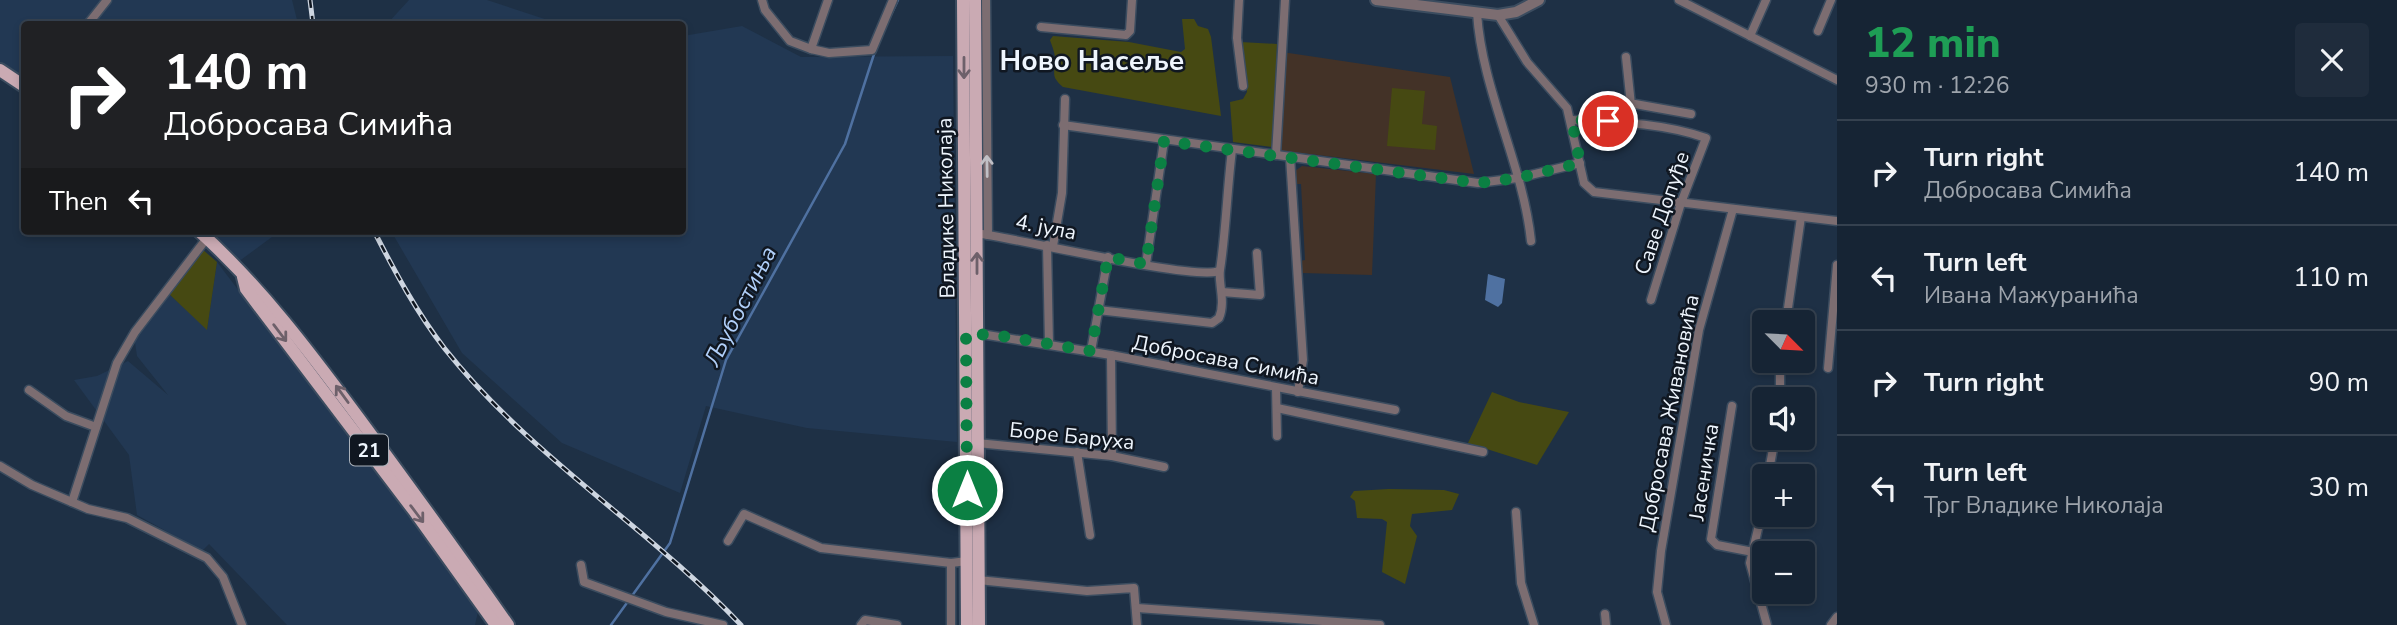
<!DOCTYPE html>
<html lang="en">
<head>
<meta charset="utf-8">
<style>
	body { margin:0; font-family:"Nunito Sans",sans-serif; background:#1f2c3c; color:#f1f3f6; height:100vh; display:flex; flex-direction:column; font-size:26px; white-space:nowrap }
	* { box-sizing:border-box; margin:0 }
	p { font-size:23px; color:#9ea4ac }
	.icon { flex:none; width:38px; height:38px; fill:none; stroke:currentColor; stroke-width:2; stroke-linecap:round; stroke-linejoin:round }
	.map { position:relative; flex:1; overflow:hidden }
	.sheet { display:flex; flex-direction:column; background:#162434; width:560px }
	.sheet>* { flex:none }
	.top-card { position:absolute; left:21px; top:21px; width:665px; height:214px; border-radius:7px; box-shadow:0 4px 10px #0003,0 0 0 2px #35414f; background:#202124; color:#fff; overflow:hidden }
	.needle { width:46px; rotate:114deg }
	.controls { position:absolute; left:1752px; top:310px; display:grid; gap:14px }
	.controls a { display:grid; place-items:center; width:63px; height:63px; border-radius:7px; background:#162434; box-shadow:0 4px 10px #0003,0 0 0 2px #35414f; font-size:35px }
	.pin { position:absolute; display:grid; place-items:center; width:60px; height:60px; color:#fff; margin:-30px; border:4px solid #fff; border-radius:50%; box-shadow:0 2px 7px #0007 }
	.me { position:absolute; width:77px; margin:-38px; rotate:0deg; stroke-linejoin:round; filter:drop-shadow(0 0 5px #0008) }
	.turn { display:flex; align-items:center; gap:24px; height:147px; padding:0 28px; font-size:32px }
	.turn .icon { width:91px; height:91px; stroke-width:2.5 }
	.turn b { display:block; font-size:49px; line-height:60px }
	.then { display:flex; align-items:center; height:66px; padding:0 28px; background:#0003; gap:14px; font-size:26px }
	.round { display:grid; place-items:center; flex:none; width:74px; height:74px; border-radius:7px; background:#1f2c3c }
	.head { display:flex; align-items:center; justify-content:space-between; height:119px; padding:0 28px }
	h1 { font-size:42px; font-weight:800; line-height:52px; color:#1e9e55 }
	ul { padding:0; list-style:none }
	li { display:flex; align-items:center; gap:21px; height:105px; padding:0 28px; border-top:2px solid #35414f }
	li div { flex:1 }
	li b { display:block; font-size:26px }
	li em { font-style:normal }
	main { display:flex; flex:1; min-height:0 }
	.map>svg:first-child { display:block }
	.built { fill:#223853 }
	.education { fill:#433227 }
	.green { fill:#464912 }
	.water { fill:#4f71a1 }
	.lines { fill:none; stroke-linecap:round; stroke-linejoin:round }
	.stream { stroke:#4f71a1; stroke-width:2.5 }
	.minor-casing { stroke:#3b4c5f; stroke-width:11 }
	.tertiary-casing { stroke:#3b4c5f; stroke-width:14 }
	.primary-casing { stroke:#3b4c5f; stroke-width:16 }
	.minor { stroke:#7c6d71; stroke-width:8 }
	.tertiary { stroke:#7c6d71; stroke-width:10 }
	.primary { stroke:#caaab3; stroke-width:12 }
	.rail-casing { stroke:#cdd5e0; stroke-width:5 }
	.rail { stroke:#101721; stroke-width:2.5; stroke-dasharray:8; stroke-linecap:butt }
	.oneway { stroke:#6d606a }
	.oneway2 { stroke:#c0bfc5 }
	.route { stroke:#0b8043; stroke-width:12; stroke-dasharray:0 21.6 }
	.labels { text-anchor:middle; stroke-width:5; stroke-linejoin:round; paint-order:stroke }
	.shield { fill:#101721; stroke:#abb2bb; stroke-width:2 }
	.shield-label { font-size:19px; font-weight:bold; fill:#eef5fd }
	.street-label { font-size:21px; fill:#eef5fd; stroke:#101721 }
	.water-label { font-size:23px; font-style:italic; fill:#b1d0fa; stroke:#101721 }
	.district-label { font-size:28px; font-weight:bold; fill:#eef5fd; stroke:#101721 }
</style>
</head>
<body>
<main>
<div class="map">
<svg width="1837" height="625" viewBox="0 0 1837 625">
	<rect width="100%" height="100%" fill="#1e3045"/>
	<g class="built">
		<polygon points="0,0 292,0 298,24 24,24 24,86 0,71"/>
		<polygon points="409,0 487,0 560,24 387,24"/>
		<polygon points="742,26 801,57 953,56 957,442 807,428 706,406 680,493 562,443 462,353 391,231 682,231 683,36"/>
		<polygon points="199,231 280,231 238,262"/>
		<polygon points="217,262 479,607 475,625 287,625 209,544 202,551 137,515 129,455 74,380 97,376 128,361 168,395 137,356 134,336 168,293 207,329"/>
	</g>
	<g class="education">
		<polygon points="1282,52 1450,77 1474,174 1277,150"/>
		<polygon points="1302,166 1376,174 1372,275 1302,273 1300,261 1305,260 1301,184 1296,184 1295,171"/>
	</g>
	<g class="green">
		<path d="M 1182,19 L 1194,19 L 1198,26 L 1208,29 L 1211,37 L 1221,116 L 1063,87 C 1052,77 1054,76 1055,62 C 1056,55 1052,46 1050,40 L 1053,36 L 1129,42 L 1181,52 L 1185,49 Z"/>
		<polygon points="1240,42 1277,44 1273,147 1233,142 1230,102 1243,99 1247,92"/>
		<polygon points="1392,88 1425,91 1422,124 1437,126 1435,150 1387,146"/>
		<polygon points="202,249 217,262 207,330 168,293"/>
		<polygon points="1492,392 1519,402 1569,412 1537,465 1468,443"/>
		<polygon points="1389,489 1444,490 1459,494 1452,510 1412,514 1410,526 1417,536 1405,584 1382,572 1387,522 1382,519 1357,518 1355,501 1350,497 1354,491"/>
	</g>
	<polygon class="water" points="1488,274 1505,279 1502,303 1498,307 1485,300"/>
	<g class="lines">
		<g class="stream">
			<polyline points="889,19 898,0"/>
			<polyline points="611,625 670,543 726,360 845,144 875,51"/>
		</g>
		<defs>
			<g id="minor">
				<polyline points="762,0 765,10 790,41 811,49"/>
				<polyline points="828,0 811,49 829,53 872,50 893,0"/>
				<polyline points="986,0 988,235"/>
				<polyline points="1239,0 1237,38 1243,86"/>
				<polyline points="1679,0 1837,80"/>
				<path d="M 1477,13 C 1482,91 1523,164 1531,241"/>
				<polyline points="1498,15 1527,62 1567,108 1584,183 1594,192 1837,221"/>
				<polyline points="88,24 107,0"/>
				<polyline points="1041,27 1126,35 1130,31 1132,0"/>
				<polyline points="1818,31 1831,0"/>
				<polyline points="1750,36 1766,0"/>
				<polyline points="1626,57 1631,105"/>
				<path d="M 1572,120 C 1617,122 1663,123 1706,138 L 1681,203 L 1651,300"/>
				<polyline points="1627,122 1631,105 1635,104 1691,114"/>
				<polyline points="1063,125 1478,183 1518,178 1580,163"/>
				<polyline points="1276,155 1285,0"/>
				<polyline points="1290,157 1303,360 1298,392"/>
				<path d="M 976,233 C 1015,238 1196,281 1219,271"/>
				<polyline points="1047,245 1049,344"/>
				<polyline points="1053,246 1062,193 1065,99"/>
				<polyline points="1146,264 1164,141"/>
				<polyline points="1222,292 1260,295 1257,253"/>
				<path d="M 1098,310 L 1212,323 L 1219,318 C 1226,302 1218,283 1220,270 C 1226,231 1227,190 1232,150"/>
				<polyline points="1786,322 1801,217"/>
				<polyline points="975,333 1111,355 1395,410"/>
				<polyline points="1091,351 1108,257"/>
				<polyline points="1111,355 1112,456"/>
				<polyline points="1780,360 1780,399"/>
				<polyline points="1828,368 1837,265"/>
				<polyline points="1276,388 1277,436"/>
				<polyline points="29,390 66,416 96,427"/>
				<polyline points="1732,406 1711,539 1717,545 1753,552"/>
				<polyline points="1277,408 1483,452"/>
				<polyline points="977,443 1112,456 1164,467"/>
				<polyline points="1077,452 1090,535"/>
				<polyline points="0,466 32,485 88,509 127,518 207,558 223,577 242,625"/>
				<polyline points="1768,476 1775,438"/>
				<polyline points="72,502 117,363 135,332 207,238"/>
				<polyline points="1764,503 1750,563 1767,625"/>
				<polyline points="1516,512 1521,583 1534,625"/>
				<polyline points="728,541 744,514 821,548 951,563 967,561"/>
				<polyline points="951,563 951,625"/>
				<polyline points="581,565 584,582 666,612 723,625"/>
				<polyline points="978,580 1087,591 1134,588 1137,625"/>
				<polyline points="1137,608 1380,625"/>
				<polyline points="1605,614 1606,625"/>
				<polyline points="861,625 865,620 897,625"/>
				<polyline points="1666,625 1657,592 1661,551 1699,330 1733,209"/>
				<polyline points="1831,625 1837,617"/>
			</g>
			<polyline id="tertiary" points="1376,0 1498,15 1516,12 1539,0"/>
			<g id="primary">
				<polyline points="963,0 967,625"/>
				<polyline points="975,0 979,625"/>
				<polyline points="0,70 24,86"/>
				<path d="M 199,231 C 261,287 309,351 358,417 C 409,486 459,555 508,625"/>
				<polyline points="243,277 246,289 415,512 496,625"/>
			</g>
		</defs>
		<use href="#minor" class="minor-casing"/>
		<use href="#tertiary" class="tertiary-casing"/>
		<use href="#primary" class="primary-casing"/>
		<use href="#minor" class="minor"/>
		<use href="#tertiary" class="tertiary"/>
		<use href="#primary" class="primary"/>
		<defs>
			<g id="rail">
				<polyline points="310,0 313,24"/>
				<path d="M 374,231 C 395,272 417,313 445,349 C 530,456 648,527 741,625"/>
			</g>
		</defs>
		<use href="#rail" class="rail-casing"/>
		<use href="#rail" class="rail"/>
	</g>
	<defs><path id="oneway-shaft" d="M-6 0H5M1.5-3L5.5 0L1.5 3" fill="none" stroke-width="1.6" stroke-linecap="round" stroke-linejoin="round" transform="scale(1.75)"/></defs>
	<g class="oneway">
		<use href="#oneway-shaft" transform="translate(964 68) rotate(90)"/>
		<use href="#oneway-shaft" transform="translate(977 263) rotate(-90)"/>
		<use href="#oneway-shaft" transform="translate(280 333) rotate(53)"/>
		<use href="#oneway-shaft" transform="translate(342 394) rotate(-126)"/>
		<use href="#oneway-shaft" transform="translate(417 514) rotate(53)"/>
	</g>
	<use class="oneway2" href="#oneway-shaft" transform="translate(987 166) rotate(-91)"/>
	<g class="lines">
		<polyline class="route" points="967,490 966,334 996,335 1091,351 1108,257 1146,264 1164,141 1478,183 1518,178 1580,163 1572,120 1608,121"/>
	</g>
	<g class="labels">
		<rect class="shield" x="350" y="434.5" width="38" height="31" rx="5"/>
		<g class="shield-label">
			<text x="369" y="457">21</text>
		</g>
		<g class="street-label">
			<text transform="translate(946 208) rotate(-91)" y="7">Владике Николаја</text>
			<text transform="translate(1662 213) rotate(-71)" y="7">Саве Допуђе</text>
			<text transform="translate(1046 227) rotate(11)" y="7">4. јула</text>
			<text transform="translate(1226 360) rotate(11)" y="7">Добросава Симића</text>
			<text transform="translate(1669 413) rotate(-79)" y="7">Добросава Живановића</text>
			<text transform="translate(1072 436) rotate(6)" y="7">Боре Баруха</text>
			<text transform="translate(1704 472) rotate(-81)" y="7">Јасеничка</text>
		</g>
		<g class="water-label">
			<text transform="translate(740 306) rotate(-63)" y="8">Љубостиња</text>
		</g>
		<g class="district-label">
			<text x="1092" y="70">Ново Насеље</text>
		</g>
	</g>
</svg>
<div class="controls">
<a><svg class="needle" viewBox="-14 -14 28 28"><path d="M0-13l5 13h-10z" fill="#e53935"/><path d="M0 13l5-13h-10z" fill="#9ea4ac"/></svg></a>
<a><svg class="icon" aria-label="sound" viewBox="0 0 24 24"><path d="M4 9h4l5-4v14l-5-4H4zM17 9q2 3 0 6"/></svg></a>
<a>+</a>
<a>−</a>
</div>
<div class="pin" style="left:1608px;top:121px;background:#d93025"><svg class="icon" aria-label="arrive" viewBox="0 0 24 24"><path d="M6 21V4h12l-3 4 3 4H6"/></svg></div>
<svg class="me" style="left:967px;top:490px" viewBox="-20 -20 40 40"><circle r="17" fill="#0b8043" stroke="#fff" stroke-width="3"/><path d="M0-11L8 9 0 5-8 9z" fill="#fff"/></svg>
<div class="top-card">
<div class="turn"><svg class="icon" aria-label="right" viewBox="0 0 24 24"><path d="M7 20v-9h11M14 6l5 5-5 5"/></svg><div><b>140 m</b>Добросава Симића</div></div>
<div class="then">Then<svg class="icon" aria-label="left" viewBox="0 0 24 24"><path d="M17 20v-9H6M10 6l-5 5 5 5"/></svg></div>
</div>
</div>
<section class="sheet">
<div class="head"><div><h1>12 min</h1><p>930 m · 12:26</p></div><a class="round"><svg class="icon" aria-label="close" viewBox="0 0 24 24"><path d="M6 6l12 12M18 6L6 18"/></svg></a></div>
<ul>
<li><svg class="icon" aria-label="right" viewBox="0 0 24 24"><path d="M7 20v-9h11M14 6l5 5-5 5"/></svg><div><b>Turn right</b><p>Добросава Симића</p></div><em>140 m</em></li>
<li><svg class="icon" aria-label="left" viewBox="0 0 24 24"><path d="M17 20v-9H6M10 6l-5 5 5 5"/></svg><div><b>Turn left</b><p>Ивана Мажуранића</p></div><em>110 m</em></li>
<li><svg class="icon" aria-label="right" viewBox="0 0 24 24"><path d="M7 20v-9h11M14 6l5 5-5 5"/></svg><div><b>Turn right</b></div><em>90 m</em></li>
<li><svg class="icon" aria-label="left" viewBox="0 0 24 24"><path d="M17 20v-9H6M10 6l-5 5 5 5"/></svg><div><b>Turn left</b><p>Трг Владике Николаја</p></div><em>30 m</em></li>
</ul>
</section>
</main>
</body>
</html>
